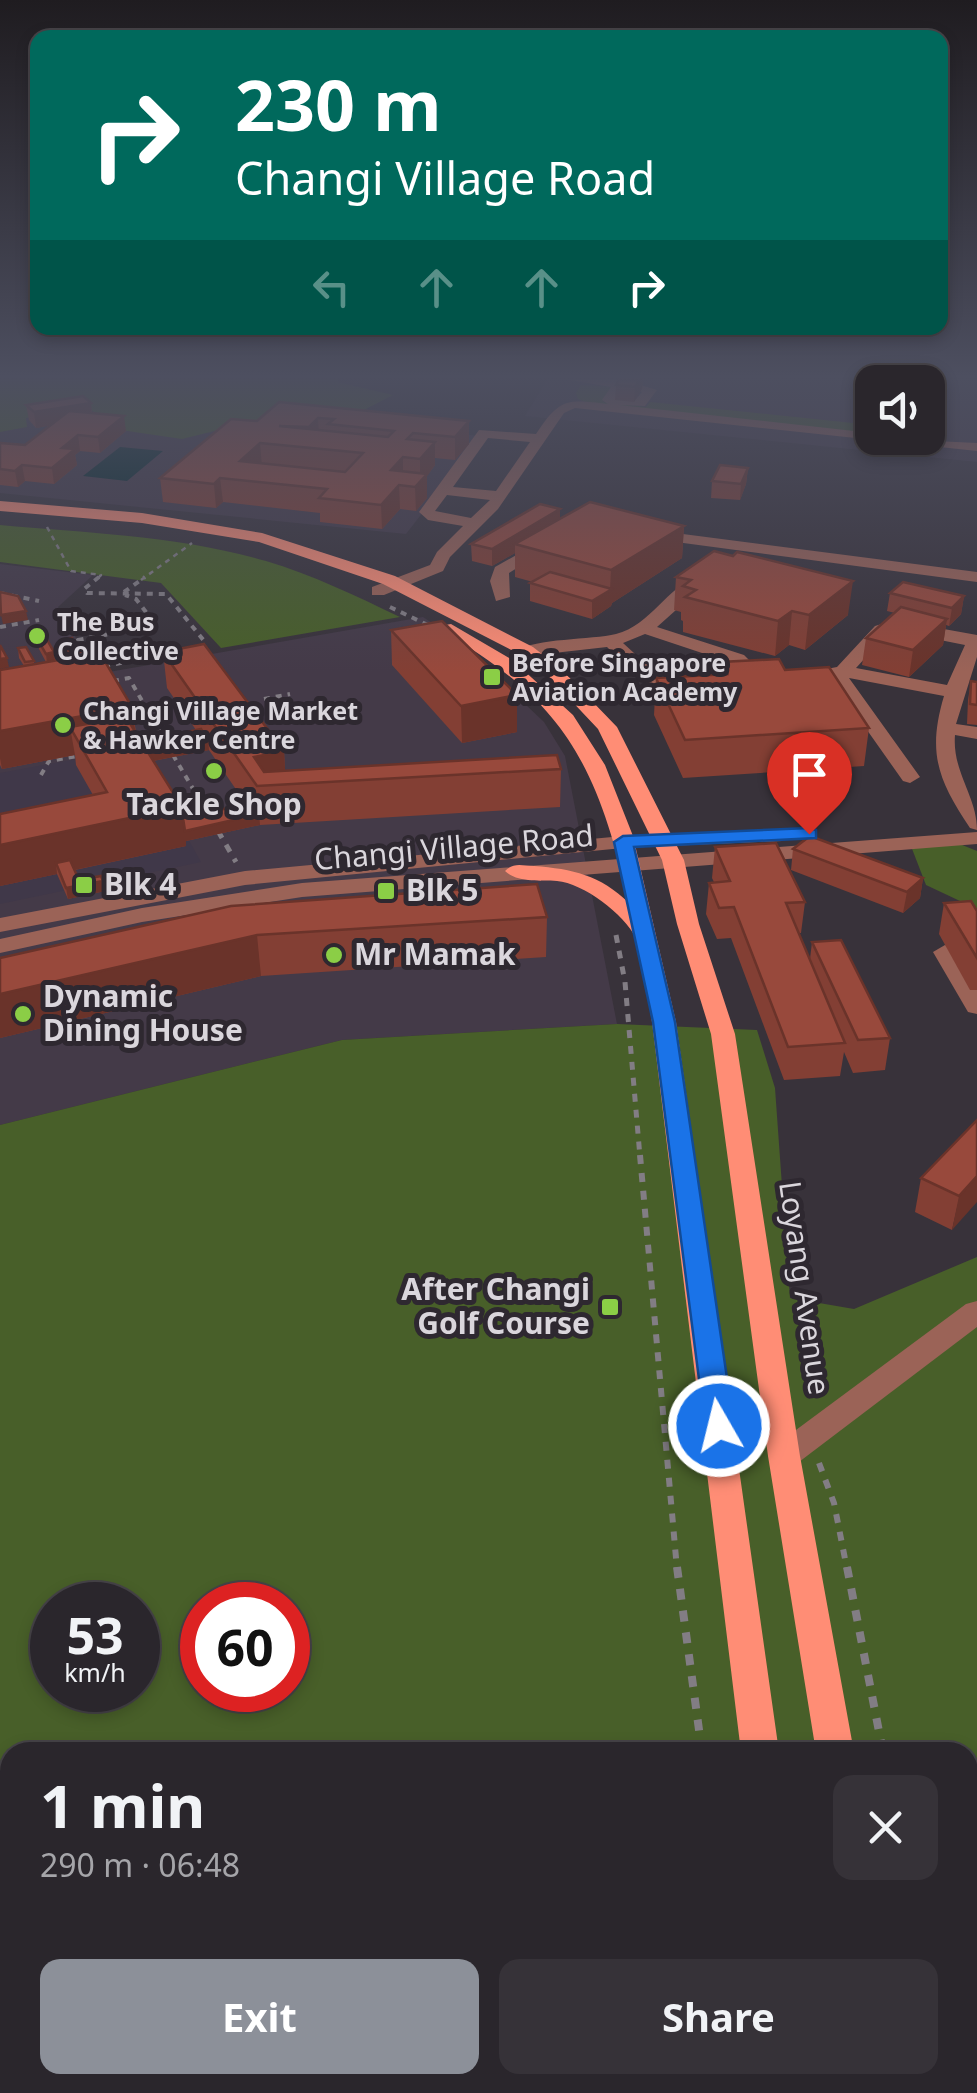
<!DOCTYPE html>
<html lang="en">
<head>
<meta charset="utf-8">
<style>
	body { margin:0; font-family:"Noto Sans",sans-serif; background:#363238; color:#f1f3f6; height:100vh; display:flex; flex-direction:column; font-size:38px; white-space:nowrap }
	* { box-sizing:border-box; margin:0 }
	p { font-size:32px; color:#a5a5a9 }
	.icon { flex:none; width:55px; height:55px; fill:none; stroke:currentColor; stroke-width:2; stroke-linecap:round; stroke-linejoin:round }
	.map { position:relative; flex:1; overflow:hidden }
	.sheet { position:absolute; left:0px; top:1742px; width:978px; height:352px; display:flex; flex-direction:column; background:#2a262c; border-radius:30px 30px 0 0; box-shadow:0 5px 15px #0003,0 0 0 2px #464348 }
	.sheet>* { flex:none }
	.hud { position:absolute; left:30px; top:30px; width:918px; height:305px; border-radius:20px; box-shadow:0 5px 15px #0003,0 0 0 2px #464348; background:#00695c; color:#fff; overflow:hidden }
	.fabs { position:absolute; left:855px; top:365px; display:grid; gap:20px }
	.fabs a { display:grid; place-items:center; width:90px; height:90px; border-radius:20px; background:#2a262c; box-shadow:0 5px 15px #0003,0 0 0 2px #464348; font-size:50px }
	.speed { position:absolute; left:30px; top:1582px; display:flex; gap:20px; font-size:50px; font-weight:700; text-align:center }
	.speed>* { display:grid; place-content:center; width:130px; height:130px; border-radius:50%; background:#2a262c; box-shadow:0 5px 15px #0003,0 0 0 2px #464348; line-height:1 }
	.speed small { font-size:25px; font-weight:400 }
	.speed .limit { border:15px solid #d22; background:#fff; color:#111 }
	.pin { position:absolute; display:grid; place-items:center; width:85px; height:85px; color:#fff; margin:-102px -42px; border-radius:50% 50% 50% 0; rotate:-45deg; box-shadow:0 0 10px #0007 }
	.pin .icon { rotate:45deg }
	.me { position:absolute; width:110px; margin:-55px; rotate:352deg; stroke-linejoin:round; filter:drop-shadow(0 0 8px #0008) }
	.turn { display:flex; align-items:center; gap:35px; height:210px; padding:0 40px; font-size:45px }
	.turn .icon { width:130px; height:130px; stroke-width:2.5 }
	.turn b { display:block; font-size:70px; line-height:85px }
	.lanes { display:flex; align-items:center; height:95px; padding:0 40px; background:#0003; justify-content:center; gap:50px; direction:ltr }
	.lanes .off { opacity:.35 }
	.round { display:grid; place-items:center; flex:none; width:105px; height:105px; border-radius:20px; background:#363238 }
	.overview { display:flex; align-items:center; justify-content:space-between; height:170px; padding:0 40px }
	h1 { font-size:60px; font-weight:700; line-height:75px }
	.cta { display:flex; gap:20px; margin-top:auto; padding:20px 40px }
	.cta a { flex:1; height:115px; border-radius:20px; background:#8c9099; color:#fff; font-size:40px; font-weight:700; line-height:115px; text-align:center }
	.cta a+a { background:#363238; color:#f1f3f6 }
	.map>svg:first-child { display:block }
	.built { fill:#443a48; fill-rule:evenodd }
	.industrial { fill:#403849 }
	.green { fill:#485f29; fill-rule:evenodd }
	.water { fill:#00282c }
	.lines { fill:none; stroke-linecap:round; stroke-linejoin:round }
	.path-far4 { stroke:#827d84; stroke-width:2.5; stroke-dasharray:5 5; stroke-linecap:butt }
	.path-far3 { stroke:#827d84; stroke-width:4; stroke-dasharray:6 6; stroke-linecap:butt }
	.path-far2 { stroke:#827d84; stroke-width:5; stroke-dasharray:8 8; stroke-linecap:butt }
	.path-far1 { stroke:#827d84; stroke-width:6; stroke-dasharray:9 9; stroke-linecap:butt }
	.path { stroke:#827d84; stroke-width:8; stroke-dasharray:11 11; stroke-linecap:butt }
	.minor { fill:#9b6357; fill-rule:evenodd }
	.major { fill:#ff8d75; fill-rule:evenodd }
	.wall { fill:#833f34; fill-rule:evenodd }
	.shaded-wall { fill:#6a332a }
	.building { fill:#98493c; stroke:#6a332a; stroke-width:2.5; fill-rule:evenodd }
	.route { fill:#1a73e8; stroke:#114b97; stroke-width:2.5 }
	.poi-dot { fill:#8bce46; stroke:#2e2830; stroke-width:4 }
	.labels { text-anchor:middle; stroke-width:10; stroke-linejoin:round; paint-order:stroke }
	.far-poi-label { font-size:25px; font-weight:bold; fill:#dad6dc; stroke:#2e2830; text-anchor:start }
	.poi-label { font-size:30px; font-weight:bold; fill:#dad6dc; stroke:#2e2830; text-anchor:start }
	.street-label { font-size:30px; fill:#dad6dc; stroke:#2e2830 }
</style>
</head>
<body>
<div class="map">
<svg width="977" height="2093" viewBox="0 0 977 2093">
	<rect width="100%" height="100%" fill="#38323a"/>
	<g class="built">
		<path d="M 548,379 L 977,379 L 977,462 L 525,416 ZM 872,382 L 928,382 L 928,438 L 872,438 Z"/>
		<polygon points="45,397 482,436 406,534 0,493 0,430"/>
		<polygon points="0,564 93,575 58,607 91,664 0,680"/>
		<polygon points="423,617 455,638 544,722 565,756 617,1024 342,1040 0,1125 0,691"/>
	</g>
	<polygon class="industrial" points="137,748 201,862 0,904 0,773"/>
	<g class="green">
		<polygon points="0,379 339,379 337,382 393,395 360,412 303,409 182,439 86,425 103,417 87,408 26,418 27,427 0,432"/>
		<polygon points="581,385 614,387 603,402 646,407 650,402 872,425 872,434 598,407 578,399 576,393"/>
		<path d="M 0,525 C 88,533 180,536 266,561 C 313,575 356,596 400,617 L 221,648 L 161,583 L 0,562 Z"/>
		<polygon points="945,838 977,851 977,909 926,885 909,841"/>
		<path d="M 617,1024 L 757,1030 L 775,1088 L 790,1298 L 854,1309 L 977,1257 L 977,2093 L 198,2093 L 194,2085 L 968,2085 L 968,1752 L 10,1752 L 10,1780 L 0,1789 L 0,1125 L 342,1040 ZM 52,1605 L 138,1605 L 138,1690 L 52,1690 ZM 202,1605 L 288,1605 L 288,1690 L 202,1690 Z"/>
	</g>
	<polygon class="water" points="120,447 163,451 127,481 83,476"/>
	<g class="lines">
		<g class="path-far4">
			<polyline points="47,527 71,571 101,575 96,580"/>
			<polyline points="141,580 192,543"/>
		</g>
		<g class="path-far3">
			<polyline points="99,577 84,589 87,593 166,594 205,642 202,648"/>
			<polyline points="124,592 145,577"/>
			<polyline points="0,593 39,601"/>
			<polyline points="390,607 430,626"/>
			<polyline points="0,627 39,620"/>
			<polyline points="92,660 78,640 156,625 136,599 125,595"/>
			<polyline points="104,666 167,655"/>
			<polyline points="113,681 129,678 165,741"/>
			<polyline points="264,699 290,694"/>
			<polyline points="173,755 208,814"/>
			<polyline points="41,775 49,761 78,756"/>
			<polyline points="216,828 219,834"/>
		</g>
		<g class="path-far2">
			<polyline points="218,831 236,862"/>
			<polyline points="616,935 625,982 640,1157"/>
		</g>
		<g class="path-far1">
			<polyline points="640,1155 677,1569"/>
			<polyline points="819,1463 834,1503 847,1569"/>
		</g>
		<g class="path">
			<polyline points="677,1567 702,1752"/>
			<polyline points="847,1567 883,1752"/>
			<polyline points="743,2085 745,2093"/>
			<polyline points="947,2085 949,2093"/>
		</g>
		<g class="minor">
			<path d="M 570,380 L 624,380 L 657,390 L 645,406 L 619,405 L 872,433 L 872,438 L 977,443 L 977,451 L 575,408 L 564,413 L 498,509 L 450,557 L 443,571 L 384,595 L 372,595 L 372,587 L 430,565 L 437,552 L 463,526 L 428,520 L 419,512 L 479,430 L 536,434 C 560,398 566,399 608,404 L 602,400 L 611,387 ZM 623,388 L 642,392 L 636,399 L 618,397 ZM 488,438 L 530,442 L 496,491 L 453,487 ZM 447,495 L 490,500 L 471,518 L 435,511 Z"/>
			<polygon points="652,530 977,572 977,582 646,538 646,532"/>
			<polygon points="536,544 550,547 509,573 510,597 496,601 490,581 495,567"/>
			<path d="M 698,576 L 704,577 L 704,585 L 657,627 L 744,655 L 768,679 L 768,687 L 754,687 L 732,663 L 645,634 L 623,643 L 657,674 L 694,686 L 694,694 L 687,696 L 643,682 L 607,647 L 527,656 L 518,651 C 534,638 592,640 616,634 C 651,625 667,587 698,576 Z"/>
			<path d="M 894,620 L 977,635 L 977,657 L 956,724 L 977,727 L 977,739 L 955,735 C 952,772 977,796 977,830 L 970,828 C 938,780 927,753 944,696 L 849,678 L 920,777 L 910,783 L 903,781 L 831,679 L 801,685 L 792,679 L 794,675 L 837,667 L 875,626 ZM 895,631 L 965,645 L 947,685 L 856,668 L 887,634 Z"/>
			<polygon points="774,830 782,831 785,836 782,841 623,848 245,885 0,932 0,918 245,871 623,836"/>
			<polygon points="977,832 977,844 302,897 142,922 0,953 0,939 142,908 302,883"/>
			<polygon points="945,945 953,947 977,986 977,1014 968,1012 933,952"/>
			<polygon points="977,1301 977,1327 795,1465 784,1469 773,1465 768,1456 773,1447 966,1304"/>
		</g>
		<g class="major">
			<polygon points="0,501 142,513 262,533 395,576 533,647 561,669 617,727 684,860 699,924 735,1034 800,1456 854,1752 816,1752 768,1456 711,1034 677,924 662,860 598,729 549,677 521,655 383,584 259,542 142,523 0,511"/>
			<path d="M 451,624 L 511,659 L 573,715 L 605,765 L 633,836 L 676,1022 L 779,1752 L 741,1752 L 652,1022 C 648,999 646,958 636,938 C 624,914 583,883 557,881 C 540,880 517,883 505,871 C 514,862 522,866 534,866 C 573,869 600,875 629,903 C 598,769 567,703 445,633 L 445,625 Z"/>
			<polygon points="779,2085 823,2085 824,2093 780,2093"/>
			<polygon points="867,2085 911,2085 913,2093 869,2093"/>
		</g>
	</g>
	<g class="wall">
		<polygon points="619,379 643,379 642,389 634,402 615,400 616,385"/>
		<polygon points="279,402 469,421 469,444 455,460 435,458 435,465 427,476 427,498 416,511 400,509 382,529 320,522 320,513 223,502 216,508 163,502 160,478 257,421"/>
		<polygon points="91,403 92,413 126,431 100,453 80,451 75,455 77,465 54,484 25,481 18,487 0,485 0,443 25,445 51,425 36,428 29,420 26,405"/>
		<polygon points="748,468 746,484 740,500 711,498 712,481"/>
		<polygon points="560,509 560,519 684,526 682,558 612,603 611,606 592,619 530,601 530,583 533,582 515,577 515,553 492,566 472,561 471,544"/>
		<polygon points="676,577 848,615 805,650 789,645 775,656 683,632 683,621 681,620 681,612 674,610"/>
		<polygon points="890,593 964,596 961,614 949,626 946,625 943,645 909,677 862,665 866,638 895,613 887,611"/>
		<polygon points="391,630 517,732 462,743 392,665"/>
		<path d="M 38,640 L 54,652 L 55,660 L 70,658 L 65,649 L 64,640 L 132,707 L 136,732 L 142,742 L 196,730 L 167,688 L 163,652 L 284,751 L 285,771 L 561,769 L 560,807 L 260,825 L 186,841 L 186,846 L 75,870 L 79,880 L 105,891 L 68,899 L 57,874 L 0,886 L 0,814 L 93,795 L 76,765 L 75,755 L 2,769 L 0,765 L 0,670 L 24,666 L 19,658 L 18,648 L 34,661 L 34,664 L 46,662 L 39,649 ZM 209,750 L 246,804 L 183,818 L 153,761 Z"/>
		<polygon points="721,662 785,670 869,728 864,766 683,778 654,715 656,678 720,674"/>
		<polygon points="971,681 977,682 977,725 967,724 968,700"/>
		<polygon points="715,847 805,902 801,933 799,933 810,959 812,942 890,1038 885,1070 853,1073 844,1052 840,1076 784,1080 731,938 717,939 706,914 709,883 714,882 712,878"/>
		<polygon points="793,849 923,878 920,898 903,913 791,870"/>
		<polygon points="944,903 977,911 977,990 970,990 939,934"/>
		<polygon points="231,906 547,917 546,957 261,976 0,1038 0,958"/>
		<polygon points="977,1120 952,1230 915,1212 921,1178"/>
		<polygon points="0,1814 10,1829 10,1987 0,1971"/>
		<polygon points="71,2085 153,2085 143,2093 76,2093"/>
	</g>
	<g class="shaded-wall">
		<polygon points="640,379 643,379 642,389 634,402 635,387"/>
		<polygon points="91,403 92,418 36,428 34,412"/>
		<polygon points="124,416 126,431 100,453 98,437"/>
		<polygon points="318,418 319,441 310,450 309,427"/>
		<polygon points="469,421 469,444 455,460 455,437"/>
		<polygon points="78,435 80,451 75,455 77,465 54,484 52,468 62,448"/>
		<polygon points="435,442 435,465 427,476 427,498 416,511 415,487 420,481 420,459"/>
		<polygon points="260,443 262,466 240,461"/>
		<polygon points="403,457 403,481 399,485 400,509 382,529 381,505 391,470"/>
		<polygon points="22,465 25,481 18,487 15,471"/>
		<polygon points="748,468 746,484 740,500 741,484"/>
		<polygon points="220,478 223,502 216,508 214,484"/>
		<polygon points="560,509 560,526 515,544 515,553 492,566 492,549"/>
		<polygon points="684,526 682,558 612,603 611,606 592,619 592,601 610,590 611,570"/>
		<polygon points="853,581 848,615 805,650 809,615"/>
		<polygon points="964,596 961,614 949,626 952,608"/>
		<polygon points="26,611 28,620 3,624 1,615"/>
		<polygon points="792,611 789,645 775,656 778,621"/>
		<polygon points="947,619 943,645 909,677 913,650"/>
		<polygon points="54,652 55,662 47,663 46,654"/>
		<polygon points="7,658 9,667 0,669 0,659"/>
		<polygon points="517,695 517,732 462,743 461,706"/>
		<polygon points="132,707 137,744 70,727 75,755 2,769 0,758 0,731"/>
		<polygon points="208,740 209,750 137,764 136,754"/>
		<polygon points="284,751 286,785 257,786 254,757"/>
		<polygon points="182,807 185,831 259,814 260,825 186,841 186,846 60,873 56,863 57,874 0,886 0,845"/>
		<polygon points="923,878 920,898 903,913 907,892"/>
		<polygon points="103,881 105,891 68,899 66,888"/>
		<polygon points="257,935 261,976 0,1038 0,994"/>
		<polygon points="977,1176 977,1202 952,1230 959,1196"/>
		<polygon points="102,2085 153,2085 143,2093 92,2093"/>
	</g>
	<g class="building">
		<polygon points="619,379 640,379 635,387 616,385"/>
		<polygon points="83,396 91,403 34,412 26,405"/>
		<path d="M 279,402 L 469,421 L 455,437 L 413,433 L 407,439 L 435,442 L 420,459 L 403,457 L 391,470 L 427,474 L 415,487 L 399,485 L 381,505 L 319,498 L 327,489 L 220,478 L 214,484 L 160,478 L 231,419 L 257,421 ZM 318,418 L 334,419 L 328,424 L 394,431 L 388,437 L 279,426 L 309,427 ZM 260,443 L 363,453 L 345,472 L 240,461 Z"/>
		<polygon points="69,411 124,416 98,437 78,435 62,448 75,449 52,468 22,465 15,471 0,469 0,443 25,445"/>
		<polygon points="720,465 748,468 741,484 712,481"/>
		<polygon points="590,502 684,526 611,570 515,544"/>
		<polygon points="540,504 560,509 492,549 471,544"/>
		<polygon points="714,551 733,556 737,552 853,581 809,615 792,611 778,621 685,597 696,590 683,586 691,580 676,577"/>
		<polygon points="550,572 612,589 592,601 530,583"/>
		<polygon points="903,582 964,596 952,608 890,593"/>
		<polygon points="0,592 18,596 26,611 1,615"/>
		<polygon points="901,607 947,619 913,650 866,638"/>
		<polygon points="442,621 517,695 461,706 391,630"/>
		<polygon points="46,638 54,652 46,654 38,640"/>
		<polygon points="72,638 80,652 72,654 64,640"/>
		<polygon points="204,644 284,751 254,757 264,772 557,755 561,769 257,786 163,652"/>
		<polygon points="0,645 7,658 0,659"/>
		<polygon points="26,647 34,661 25,662 18,648"/>
		<polygon points="100,653 132,707 0,731 0,670"/>
		<polygon points="779,659 785,670 829,667 869,728 685,740 656,678 727,674 721,662"/>
		<polygon points="971,681 977,682 977,705 970,704"/>
		<polygon points="126,717 182,807 0,845 0,814 107,792 70,727"/>
		<polygon points="201,729 208,740 148,752 142,742"/>
		<polygon points="251,803 259,814 185,831 183,818"/>
		<polygon points="810,836 923,878 907,892 793,849"/>
		<polygon points="776,843 805,902 786,903 845,1043 788,1047 734,907 719,908 709,883 730,881 715,847"/>
		<polygon points="70,860 79,880 101,876 103,881 66,888 56,863"/>
		<polygon points="537,884 547,917 257,935 0,994 0,958 231,906"/>
		<polygon points="971,901 977,911 977,958 944,903"/>
		<polygon points="841,940 890,1038 858,1040 812,942"/>
		<polygon points="977,1120 977,1176 959,1196 921,1178"/>
		<polygon points="0,1814 10,1829 10,1970 0,1954"/>
		<polygon points="82,2085 102,2085 92,2093 87,2093"/>
	</g>
	<linearGradient id="sky" x2="0" y2="1"><stop stop-color="#1f1c20"/><stop offset="0.56" stop-color="#4d4f60"/><stop offset="1" stop-color="#4d4f60" stop-opacity="0"/></linearGradient>
	<rect width="977" height="672" fill="url(#sky)"/>
	<polygon class="route" points="809,828 816,830 816,838 634,847 675,1022 734,1426 729,1434 719,1437 709,1434 705,1426 653,1022 614,842 623,836"/>
	<g class="poi-dot">
		<circle cx="37" cy="636" r="10"/>
		<rect x="482" y="667" width="20" height="20" rx="5"/>
		<circle cx="63" cy="725" r="10"/>
		<circle cx="214" cy="771" r="10"/>
		<rect x="74" y="875" width="20" height="20" rx="5"/>
		<rect x="376" y="881" width="20" height="20" rx="5"/>
		<circle cx="334" cy="955" r="10"/>
		<circle cx="23" cy="1014" r="10"/>
		<rect x="600" y="1297" width="20" height="20" rx="5"/>
	</g>
	<g class="labels">
		<g class="far-poi-label">
			<text x="57" y="631">The Bus<tspan x="57" dy="29">Collective</tspan></text>
			<text x="512" y="672">Before Singapore<tspan x="512" dy="29">Aviation Academy</tspan></text>
			<text x="83" y="720">Changi Village Market<tspan x="83" dy="29">&amp; Hawker Centre</tspan></text>
		</g>
		<g class="poi-label">
			<text x="214" y="815" text-anchor="middle">Tackle Shop</text>
			<text x="104" y="895">Blk 4</text>
			<text x="406" y="901">Blk 5</text>
			<text x="354" y="965">Mr Mamak</text>
			<text x="43" y="1007">Dynamic<tspan x="43" dy="34">Dining House</tspan></text>
			<text x="590" y="1300" text-anchor="end">After Changi<tspan x="590" dy="34">Golf Course</tspan></text>
		</g>
		<g class="street-label">
			<text transform="translate(454 848) rotate(-5)" y="10">Changi Village Road</text>
			<text transform="translate(804 1288) rotate(82)" y="10">Loyang Avenue</text>
		</g>
	</g>
</svg>
<div class="fabs">
<a><svg class="icon" aria-label="sound" viewBox="0 0 24 24"><path d="M4 9h4l5-4v14l-5-4H4zM17 9q2 3 0 6"/></svg></a>
</div>
<div class="speed"><div>53<small>km/h</small></div><div class="limit">60</div></div>
<div class="pin" style="left:809px;top:834px;background:#d93025"><svg class="icon" aria-label="arrive" viewBox="0 0 24 24"><path d="M6 21V4h12l-3 4 3 4H6"/></svg></div>
<svg class="me" style="left:719px;top:1426px" viewBox="-20 -20 40 40"><circle r="17" fill="#1a73e8" stroke="#fff" stroke-width="3"/><path d="M0-11L8 9 0 5-8 9z" fill="#fff"/></svg>
<div class="hud">
<div class="turn"><svg class="icon" aria-label="right" viewBox="0 0 24 24"><path d="M7 20v-9h11M14 6l5 5-5 5"/></svg><div><b>230 m</b>Changi Village Road</div></div>
<div class="lanes"><svg class="icon off" aria-label="left" viewBox="0 0 24 24"><path d="M17 20v-9H6M10 6l-5 5 5 5"/></svg><svg class="icon off" aria-label="ahead" viewBox="0 0 24 24"><path d="M12 20V5M6 11l6-6 6 6"/></svg><svg class="icon off" aria-label="ahead" viewBox="0 0 24 24"><path d="M12 20V5M6 11l6-6 6 6"/></svg><svg class="icon" aria-label="right" viewBox="0 0 24 24"><path d="M7 20v-9h11M14 6l5 5-5 5"/></svg></div>
</div>
<section class="sheet">
<div class="overview"><div><h1>1 min</h1><p>290 m · 06:48</p></div><a class="round"><svg class="icon" aria-label="close" viewBox="0 0 24 24"><path d="M6 6l12 12M18 6L6 18"/></svg></a></div>
<div class="cta"><a>Exit</a><a>Share</a></div>
</section>
</div>
</body>
</html>
